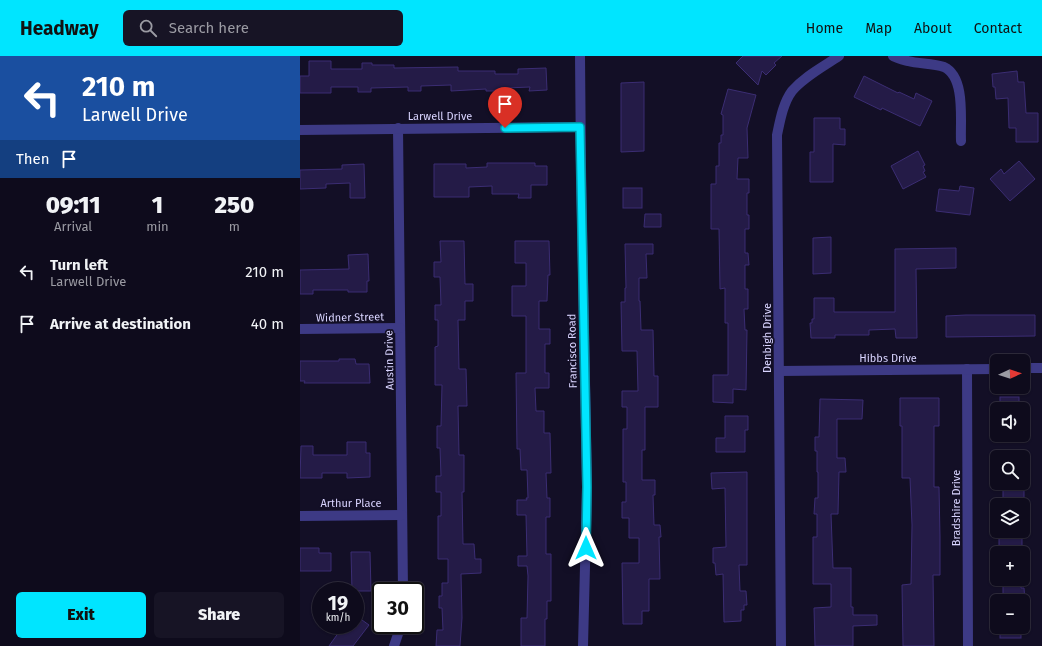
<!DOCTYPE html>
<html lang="en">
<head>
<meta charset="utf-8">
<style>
	body { margin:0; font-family:"Fira Sans",sans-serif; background:#171425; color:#f1f3f6; height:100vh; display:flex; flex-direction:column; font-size:15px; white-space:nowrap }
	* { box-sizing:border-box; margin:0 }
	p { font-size:13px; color:#9b9ba3 }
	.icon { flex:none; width:22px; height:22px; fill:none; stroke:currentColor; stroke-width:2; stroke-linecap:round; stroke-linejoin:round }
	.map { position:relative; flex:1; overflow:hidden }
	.sheet { display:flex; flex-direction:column; background:#0e0b1c; width:300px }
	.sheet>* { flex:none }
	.guide { background:#1a4fa0; color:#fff; overflow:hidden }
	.needle { width:26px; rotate:87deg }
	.buttons { position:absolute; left:690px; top:298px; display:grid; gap:8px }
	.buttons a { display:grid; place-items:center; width:40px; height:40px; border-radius:6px; background:#0e0b1c; box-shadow:0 1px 3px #0004,0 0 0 1px #2e2b3b; font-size:20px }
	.speed { position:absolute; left:12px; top:526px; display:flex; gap:8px; font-size:20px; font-weight:700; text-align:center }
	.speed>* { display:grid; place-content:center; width:52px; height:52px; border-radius:50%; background:#0e0b1c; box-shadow:0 1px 3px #0004,0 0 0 1px #2e2b3b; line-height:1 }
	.speed small { font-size:10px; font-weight:400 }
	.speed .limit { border:2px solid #111; border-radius:6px; background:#fff; color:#111 }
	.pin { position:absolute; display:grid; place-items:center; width:34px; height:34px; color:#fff; margin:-41px -17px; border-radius:50% 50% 50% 0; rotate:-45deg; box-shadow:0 0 4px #0007 }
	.pin .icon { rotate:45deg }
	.me { position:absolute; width:44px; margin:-22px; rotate:0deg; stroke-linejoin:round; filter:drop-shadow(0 0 3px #0008) }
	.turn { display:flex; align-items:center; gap:14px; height:84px; padding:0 16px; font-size:18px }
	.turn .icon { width:52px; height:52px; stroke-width:2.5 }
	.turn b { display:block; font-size:28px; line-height:34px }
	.then { display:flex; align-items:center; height:38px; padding:0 16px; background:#0003; gap:8px; font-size:15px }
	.eta { display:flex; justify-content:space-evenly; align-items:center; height:68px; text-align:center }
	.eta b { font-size:24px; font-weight:800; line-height:28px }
	.primary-button { display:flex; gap:8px; margin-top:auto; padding:8px 16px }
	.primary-button a { flex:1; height:46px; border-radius:6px; background:#00e5ff; color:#111; font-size:16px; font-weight:800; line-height:46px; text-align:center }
	.primary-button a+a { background:#171425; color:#f1f3f6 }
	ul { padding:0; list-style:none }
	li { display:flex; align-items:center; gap:12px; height:52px; padding:0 16px }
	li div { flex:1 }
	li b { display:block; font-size:15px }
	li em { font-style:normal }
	header { display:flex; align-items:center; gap:24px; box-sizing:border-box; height:56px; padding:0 20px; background:#00e5ff; color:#111 }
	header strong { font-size:19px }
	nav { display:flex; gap:22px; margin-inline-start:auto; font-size:14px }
	.search { width:280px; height:36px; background:#171425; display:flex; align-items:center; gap:10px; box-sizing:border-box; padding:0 14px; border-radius:6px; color:#9b9ba3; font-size:15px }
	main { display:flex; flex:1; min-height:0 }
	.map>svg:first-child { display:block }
	.building { fill:#241b47; stroke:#3b2d73 }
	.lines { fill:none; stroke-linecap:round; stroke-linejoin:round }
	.minor { stroke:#3d3a85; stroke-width:10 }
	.route-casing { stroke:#0095a6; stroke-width:10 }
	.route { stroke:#00e5ff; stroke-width:7 }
	.labels { text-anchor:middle; stroke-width:3.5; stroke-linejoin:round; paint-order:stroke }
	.street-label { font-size:11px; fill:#d9d4ff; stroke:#130f26 }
</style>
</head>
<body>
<header>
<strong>Headway</strong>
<div class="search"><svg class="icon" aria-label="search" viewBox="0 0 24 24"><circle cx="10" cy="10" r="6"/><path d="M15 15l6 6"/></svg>Search here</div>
<nav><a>Home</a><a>Map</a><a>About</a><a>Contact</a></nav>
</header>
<main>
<section class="sheet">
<div class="guide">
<div class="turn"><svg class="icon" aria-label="left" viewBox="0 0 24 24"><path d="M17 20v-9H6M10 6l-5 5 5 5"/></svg><div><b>210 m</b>Larwell Drive</div></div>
<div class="then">Then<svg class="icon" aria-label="arrive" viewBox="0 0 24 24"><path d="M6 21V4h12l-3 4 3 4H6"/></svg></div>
</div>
<div class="eta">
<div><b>09:11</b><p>Arrival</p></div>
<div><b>1</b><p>min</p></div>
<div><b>250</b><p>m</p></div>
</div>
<ul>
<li><svg class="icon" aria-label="left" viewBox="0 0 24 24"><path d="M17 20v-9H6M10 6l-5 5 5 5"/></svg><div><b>Turn left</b><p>Larwell Drive</p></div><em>210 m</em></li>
<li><svg class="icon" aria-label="arrive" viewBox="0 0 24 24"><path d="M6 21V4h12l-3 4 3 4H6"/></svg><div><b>Arrive at destination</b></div><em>40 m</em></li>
</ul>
<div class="primary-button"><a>Exit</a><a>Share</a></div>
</section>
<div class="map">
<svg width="742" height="590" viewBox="0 0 742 590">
	<rect width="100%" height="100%" fill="#130f26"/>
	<g class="building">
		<polygon points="443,0 482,0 474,7 476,9 466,19 462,15 458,29 436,7"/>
		<polygon points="9,5 31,5 31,13 62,13 62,7 72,7 72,9 94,9 94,12 158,11 158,15 195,15 195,18 218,18 218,13 246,12 247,34 229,35 230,31 206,32 206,35 186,35 186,33 151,35 151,29 121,30 121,35 108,35 108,31 71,32 71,36 58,36 58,31 31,31 31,37 0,37 0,20 9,20"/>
		<polygon points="717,15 718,26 724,26 726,57 738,57 738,86 716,86 716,72 709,72 708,42 696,43 695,31 693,31 692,18"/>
		<polygon points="564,20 598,37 599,36 614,43 616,37 632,45 620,70 582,52 581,54 554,41"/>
		<polygon points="344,26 344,95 321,96 321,27"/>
		<polygon points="428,33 456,39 447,72 448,102 438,102 437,123 449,123 449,137 447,137 447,159 449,159 449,173 445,173 445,197 448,197 449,209 445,209 445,233 448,233 448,253 444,253 445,274 447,274 446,334 433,333 433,347 413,346 413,319 428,319 428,267 425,267 425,232 420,233 419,173 411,173 411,128 416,128 416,110 419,110 419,87 421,87 421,79 423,79 423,59 421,58"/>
		<polygon points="514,62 540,62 540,73 545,73 545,89 533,88 533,126 510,126 510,96 514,96"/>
		<polygon points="618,95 625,109 623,110 625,115 623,116 626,121 603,133 591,110"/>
		<polygon points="719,105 735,123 710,145 690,123 701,113 704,118"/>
		<polygon points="187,107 235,107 235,110 247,110 247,129 231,129 231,142 218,142 219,138 192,138 192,130 169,131 169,141 134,141 134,108 166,108 166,112 187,111"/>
		<polygon points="64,108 65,142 50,142 50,127 26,128 26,132 0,133 0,114 42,113 42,109"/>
		<polygon points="660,130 674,132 670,159 636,155 639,133 659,135"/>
		<rect x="323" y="132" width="19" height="20"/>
		<polygon points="345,158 361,158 361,171 344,171"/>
		<polygon points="531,181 531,217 513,218 513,182"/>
		<polygon points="140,185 164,185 165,228 173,228 173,245 165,245 165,264 158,264 159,313 166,313 167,350 158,350 159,399 164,399 164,436 162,436 163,488 174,488 175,503 181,503 181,517 161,518 162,562 160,590 136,590 137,574 143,574 142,552 139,552 139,540 142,540 142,527 148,527 148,503 138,503 138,460 141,460 141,436 136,436 136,420 141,420 140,392 137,392 137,370 141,370 142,329 135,329 135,291 138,290 138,264 135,264 135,249 141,249 140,221 134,221 134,206 141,206"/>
		<polygon points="215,185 249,185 250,219 248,219 247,245 239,245 239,273 250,273 250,288 245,288 245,317 249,317 249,332 235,332 236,355 244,355 244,377 250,377 251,417 246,417 247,442 250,442 250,461 246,461 246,498 251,498 251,545 247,545 247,563 245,563 245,590 221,590 221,562 227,562 228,520 227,510 218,510 218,500 227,500 226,459 217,459 217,444 227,444 226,442 228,442 227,414 221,414 220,393 217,393 216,317 226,317 226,260 212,260 212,230 226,230 226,207 215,207"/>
		<polygon points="325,188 353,188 353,198 346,198 347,222 339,222 339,245 340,245 341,274 353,274 354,320 358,320 358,351 345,351 345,394 342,394 342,424 355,424 355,439 353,439 354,469 360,469 361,481 359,481 360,523 349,523 349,555 342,555 342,568 323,568 322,507 339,507 339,482 329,482 329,462 322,462 322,446 326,446 326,426 323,426 323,373 327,373 327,351 322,351 322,335 338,335 337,295 322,295 321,246 325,246 325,232 326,232"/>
		<polygon points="656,192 656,212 616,213 617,282 596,282 595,273 569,274 569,279 535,279 535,282 511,282 510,267 512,267 512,263 514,263 514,242 534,242 534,256 595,256 595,193"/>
		<polygon points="68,198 69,225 67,225 67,236 48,236 48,234 13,234 13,238 0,238 0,214 49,213 48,199"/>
		<polygon points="666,259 735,259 735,280 646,281 646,260"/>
		<polygon points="39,303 55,303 56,308 69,308 70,327 4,327 5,325 0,325 0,305 39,305"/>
		<rect x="700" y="341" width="19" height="12"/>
		<polygon points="600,342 639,342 639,370 634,370 634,431 639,431 640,481 640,519 633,519 634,590 603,590 602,529 611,528 612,469 610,422 602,422 602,370 600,370"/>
		<polygon points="520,343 563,344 562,363 537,363 537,402 545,402 546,416 539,416 538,458 531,458 533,512 551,512 551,551 553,551 553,559 577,559 577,569 553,570 553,590 515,590 514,552 531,551 531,528 513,528 513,481 517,481 517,458 514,458 515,442 518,442 518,416 517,416 517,395 515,395 515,381 519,381"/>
		<polygon points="425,360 448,360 448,374 445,374 445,396 416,396 416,382 425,382"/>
		<polygon points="47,386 66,386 66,397 70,397 70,421 47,422 47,417 22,417 22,422 0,422 1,390 13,390 13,399 47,399"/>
		<polygon points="447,416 447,509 439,509 440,535 446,535 447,549 444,549 444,554 441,554 441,565 424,566 423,518 416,519 415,507 413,507 413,492 426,491 425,432 412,433 411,417"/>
		<polygon points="703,427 721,427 721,431 724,431 724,449 703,449"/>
		<rect x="699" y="475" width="23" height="16"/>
		<polygon points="0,492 19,492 19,497 31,497 31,515 0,515"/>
		<polygon points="51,496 70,496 71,535 52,535"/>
		<polygon points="703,523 721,523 721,532 724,532 725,545 703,545"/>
		<polygon points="55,559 69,569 53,590 29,590 44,569 55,569"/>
		<rect x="700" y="571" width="21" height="11"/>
	</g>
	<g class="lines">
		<g class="minor">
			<polyline points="280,0 281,110 287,431 283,590"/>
			<path d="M 593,0 C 598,2 603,4 608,5 C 619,8 633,7 644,11 C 666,21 660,65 661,85"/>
			<polyline points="98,72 103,535"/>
			<polyline points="0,74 280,71"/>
			<polyline points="0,273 100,272"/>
			<polyline points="723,312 742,312"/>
			<polyline points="667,313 668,590"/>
			<polyline points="479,315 697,313"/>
			<polyline points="0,460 102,459"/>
			<polyline points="94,590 101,569"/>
			<path d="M 481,590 L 477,79 C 480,65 483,47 492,35 C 505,20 523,11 539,0"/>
		</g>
	</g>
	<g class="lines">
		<defs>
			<polyline id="route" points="205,72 280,71 287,431 286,492"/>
		</defs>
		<use href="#route" class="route-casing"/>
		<use href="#route" class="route"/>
	</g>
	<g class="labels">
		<g class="street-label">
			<text x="140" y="64">Larwell Drive</text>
			<text transform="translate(50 261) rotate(-1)" y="4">Widner Street</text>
			<text transform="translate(467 282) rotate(-90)" y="4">Denbigh Drive</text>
			<text transform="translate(272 295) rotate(-91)" y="4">Francisco Road</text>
			<text x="588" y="306">Hibbs Drive</text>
			<text transform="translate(89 304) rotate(-91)" y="4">Austin Drive</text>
			<text x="51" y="451">Arthur Place</text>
			<text transform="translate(656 452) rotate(-90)" y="4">Bradshire Drive</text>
		</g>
	</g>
</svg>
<div class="buttons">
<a><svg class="needle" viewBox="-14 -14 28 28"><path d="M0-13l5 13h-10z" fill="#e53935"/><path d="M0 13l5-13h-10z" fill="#9b9ba3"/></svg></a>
<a><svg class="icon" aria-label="sound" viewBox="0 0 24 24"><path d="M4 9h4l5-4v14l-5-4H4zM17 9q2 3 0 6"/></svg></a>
<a><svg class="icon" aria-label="search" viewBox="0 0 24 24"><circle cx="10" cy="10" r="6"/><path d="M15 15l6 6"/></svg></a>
<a><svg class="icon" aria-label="layers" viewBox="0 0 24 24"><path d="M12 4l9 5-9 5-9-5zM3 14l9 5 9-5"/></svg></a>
<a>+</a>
<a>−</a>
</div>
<div class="speed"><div>19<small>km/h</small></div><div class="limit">30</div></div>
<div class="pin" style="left:205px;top:72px;background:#d93025"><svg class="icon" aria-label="arrive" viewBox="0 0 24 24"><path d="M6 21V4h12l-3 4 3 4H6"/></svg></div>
<svg class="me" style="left:286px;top:492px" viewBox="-20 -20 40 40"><path d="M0-17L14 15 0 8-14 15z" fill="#00e5ff" stroke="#fff" stroke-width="4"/></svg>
</div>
</main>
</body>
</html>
